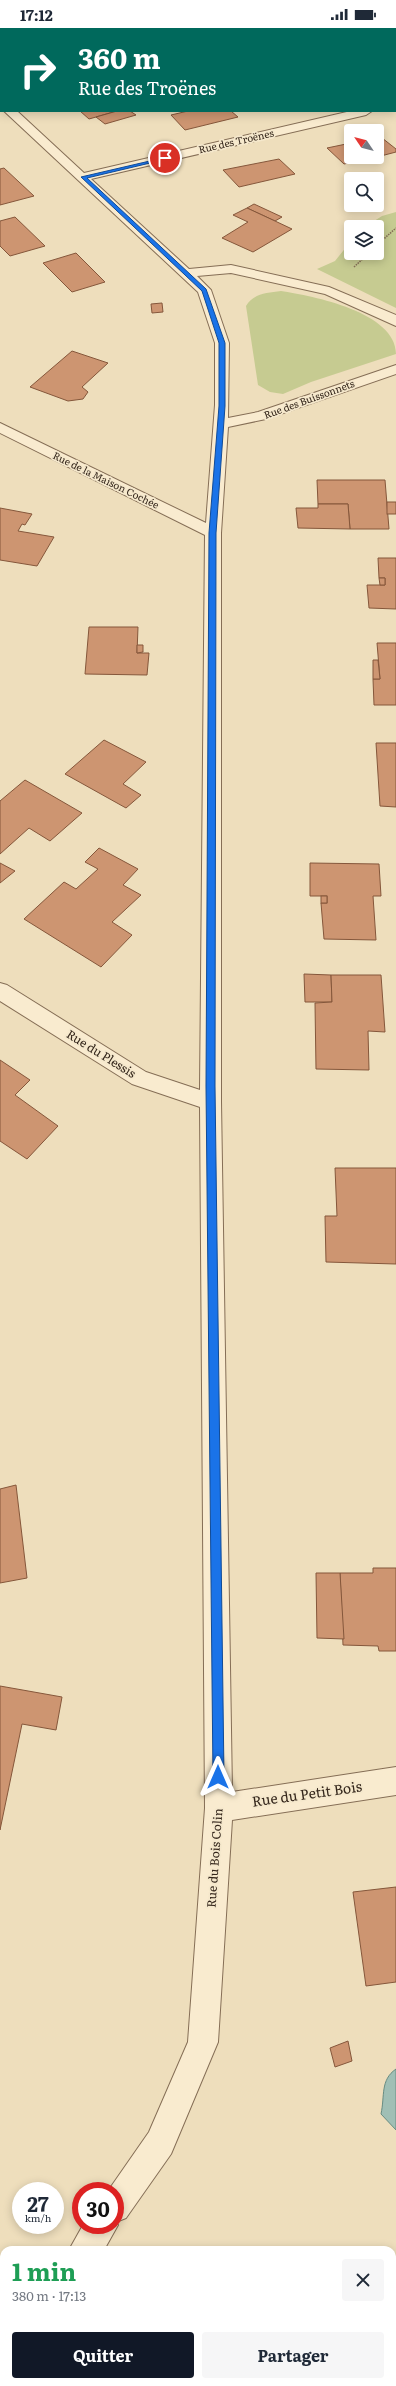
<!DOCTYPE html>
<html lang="fr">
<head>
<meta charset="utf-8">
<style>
	body { margin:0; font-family:Literata,serif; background:#f6f6f7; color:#1f2937; height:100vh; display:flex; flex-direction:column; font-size:15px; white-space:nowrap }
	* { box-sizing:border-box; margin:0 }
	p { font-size:13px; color:#747a83 }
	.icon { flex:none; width:22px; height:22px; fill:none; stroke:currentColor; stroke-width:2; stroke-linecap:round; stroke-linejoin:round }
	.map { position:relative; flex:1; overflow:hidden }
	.details { position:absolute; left:0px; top:2218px; width:396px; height:140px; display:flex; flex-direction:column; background:#fff; border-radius:12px 12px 0 0; box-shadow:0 2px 10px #0003 }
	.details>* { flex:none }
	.banner { position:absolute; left:0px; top:0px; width:396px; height:84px; box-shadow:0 2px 10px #0003; background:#00695c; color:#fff; overflow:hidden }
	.needle { width:26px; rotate:305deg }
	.buttons { position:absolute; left:344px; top:96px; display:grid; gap:8px }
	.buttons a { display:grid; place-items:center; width:40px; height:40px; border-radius:4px; background:#fff; box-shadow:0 2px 10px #0003; font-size:20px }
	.speed { position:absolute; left:12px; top:2154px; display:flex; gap:8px; font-size:20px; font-weight:700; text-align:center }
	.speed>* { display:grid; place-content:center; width:52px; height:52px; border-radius:50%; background:#fff; box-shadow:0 2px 10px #0003; line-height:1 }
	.speed small { font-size:10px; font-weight:400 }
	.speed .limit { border:6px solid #d22; background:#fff; color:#111 }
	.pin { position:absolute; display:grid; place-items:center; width:34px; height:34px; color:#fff; margin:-17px; border:2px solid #fff; border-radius:50%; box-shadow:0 1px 4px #0007 }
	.me { position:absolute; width:44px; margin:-22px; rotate:0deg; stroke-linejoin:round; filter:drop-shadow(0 0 3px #0008) }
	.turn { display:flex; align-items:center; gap:14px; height:84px; padding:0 12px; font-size:18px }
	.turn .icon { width:52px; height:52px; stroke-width:2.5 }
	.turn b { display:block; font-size:28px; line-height:34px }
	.round { display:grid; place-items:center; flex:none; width:42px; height:42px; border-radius:4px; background:#f6f6f7 }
	.summary { display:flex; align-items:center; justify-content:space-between; height:68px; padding:0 12px }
	h1 { font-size:24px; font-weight:700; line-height:30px; color:#1e9e55 }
	.cta { display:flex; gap:8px; margin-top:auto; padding:8px 12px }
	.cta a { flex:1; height:46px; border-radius:4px; background:#111827; color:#fff; font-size:16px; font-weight:700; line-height:46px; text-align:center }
	.cta a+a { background:#f6f6f7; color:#1f2937 }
	.status { display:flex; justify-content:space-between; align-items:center; height:28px; padding:0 20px; background:#fff; direction:ltr }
	.status svg { height:11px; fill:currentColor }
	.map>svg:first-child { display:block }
	.green { fill:#c6cb91 }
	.water { fill:#a0bfb5; stroke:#688c82 }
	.building { fill:#cd9571; stroke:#85573b }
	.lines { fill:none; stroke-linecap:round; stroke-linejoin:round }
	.minor-casing { stroke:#856e56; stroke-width:2 }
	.path { stroke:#856e56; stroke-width:1.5; stroke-dasharray:1.5 1; stroke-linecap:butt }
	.minor { fill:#f9ebcf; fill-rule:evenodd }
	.route { fill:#1a73e8; stroke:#114b97 }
	.labels { text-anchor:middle; stroke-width:3.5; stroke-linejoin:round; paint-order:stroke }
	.far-street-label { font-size:10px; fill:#34261b; stroke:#f5e8cc }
	.street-label { font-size:12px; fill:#34261b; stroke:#f5e8cc }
	.near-street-label { font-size:14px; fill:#34261b; stroke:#f5e8cc }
</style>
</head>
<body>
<div class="status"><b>17:12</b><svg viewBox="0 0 49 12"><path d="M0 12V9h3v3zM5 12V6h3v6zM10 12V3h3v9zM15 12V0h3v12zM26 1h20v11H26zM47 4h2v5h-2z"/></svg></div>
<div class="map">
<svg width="396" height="2358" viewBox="0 0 396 2358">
	<rect width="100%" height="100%" fill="#eedebc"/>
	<g class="green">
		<polygon points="396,184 396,280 317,241 335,233 351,213 351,225 377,225 377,199 365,199 382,188"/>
		<path d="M 281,263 C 313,268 396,284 396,326 L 311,354 L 283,366 L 270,364 L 258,357 L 246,278 C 254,265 267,265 281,263 Z"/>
	</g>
	<path class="water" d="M 396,2041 L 396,2102 L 381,2086 C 385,2068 380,2052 396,2041 Z"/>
	<g class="building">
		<polygon points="14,0 54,0 55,1 15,1"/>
		<polygon points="375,0 396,0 396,15 395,1"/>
		<polygon points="80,83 117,83 89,91"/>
		<polygon points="117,83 130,83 136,87 105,96 96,89"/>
		<polygon points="188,83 231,83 238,89 185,102 171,87"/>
		<polygon points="377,106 396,121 396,124 377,129"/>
		<polygon points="351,115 351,129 376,129 344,136 327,120"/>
		<polygon points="279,131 295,146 239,159 223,142"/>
		<polygon points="4,140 34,168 0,177 0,141"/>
		<polygon points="254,176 282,189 275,193 247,180"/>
		<polygon points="247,180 275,193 292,201 253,224 222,210 248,194 233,187"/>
		<polygon points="15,189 45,218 10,228 0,218 0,193"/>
		<polygon points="76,225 105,254 72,264 43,235"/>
		<polygon points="162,275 163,284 152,285 151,276"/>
		<polygon points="72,323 108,335 82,359 88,364 83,371 68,373 30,359"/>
		<polygon points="317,452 385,452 389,501 350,501 348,476 318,476"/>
		<rect x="387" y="474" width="9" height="12"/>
		<polygon points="318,476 348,476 350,501 298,500 296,480 318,480"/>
		<polygon points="0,480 32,486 25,497 22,496 18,503 54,509 37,538 0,532"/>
		<polygon points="378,530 396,530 396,581 369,580 367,557 385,557 385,550 379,550"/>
		<polygon points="379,550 385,550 385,557 380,557"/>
		<polygon points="89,599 138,599 137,625 149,625 147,647 85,646"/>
		<polygon points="377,615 396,615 396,677 374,677 373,651 380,651"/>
		<polygon points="137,617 143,617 143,624 137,625"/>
		<polygon points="373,632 378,632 380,651 373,651"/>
		<polygon points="104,712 146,734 123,756 141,767 126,780 65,746"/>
		<polygon points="376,715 396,715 396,779 380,778"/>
		<polygon points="25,752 82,785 50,813 29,800 0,826 0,773"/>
		<polygon points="99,820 138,841 123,857 141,867 112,894 132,907 101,939 24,891 64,854 76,861 98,841 85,834"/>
		<polygon points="0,835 15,843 0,855"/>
		<polygon points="310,835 379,836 381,868 373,868 376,912 324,911 321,875 327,875 327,868 310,868"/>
		<rect x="321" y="868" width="6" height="7"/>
		<polygon points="304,946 331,947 332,974 305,974"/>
		<polygon points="331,947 381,947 385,1004 368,1003 369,1042 316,1041 315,975 332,974"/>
		<polygon points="0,1032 30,1052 15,1067 58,1098 27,1131 0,1113"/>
		<polygon points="335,1140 396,1140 396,1236 326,1234 325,1188 337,1188"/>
		<polygon points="16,1457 27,1550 0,1555 0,1461"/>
		<polygon points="373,1540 396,1540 396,1623 379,1623 378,1618 343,1617 340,1545 373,1545"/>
		<polygon points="316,1545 340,1545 344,1611 317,1610"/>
		<polygon points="0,1658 62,1669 56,1702 22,1696 0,1802"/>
		<polygon points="396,1859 396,1954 366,1958 353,1864"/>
		<polygon points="348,2013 352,2033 335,2039 330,2020"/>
		<polygon points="283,2354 357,2354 361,2358 281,2358"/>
	</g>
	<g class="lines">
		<defs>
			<g id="minor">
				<rect x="395" y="72" width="1" height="8"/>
				<polygon points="4,83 17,83 84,145 351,83 372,83 366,87 91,151 189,241 231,237 329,259 396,287 396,298 325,266 231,245 197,248 211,262 229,315 228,390 258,384 396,337 396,346 266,391 228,399 221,505 221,1074 232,1764 396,1739 396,1767 232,1792 218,2014 171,2126 126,2190 116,2194 118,2197 104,2222 69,2222 83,2197 115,2197 115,2163 108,2163 149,2104 188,2014 205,1780 200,1079 132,1056 0,973 0,955 7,957 146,1044 200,1062 205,507 0,405 0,395 206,495 215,377 215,315 198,264"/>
				<polygon points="4,2298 4,2333 0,2334 0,2299"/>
			</g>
		</defs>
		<use href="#minor" class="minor-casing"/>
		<g class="path">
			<polyline points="377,217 396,200"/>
			<polyline points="354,239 369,225"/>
		</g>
		<use href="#minor" class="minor"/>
	</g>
	<polygon class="route" points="167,129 167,131 87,150 206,261 225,315 225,378 216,505 215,1058 224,1749 218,1755 213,1749 206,1058 209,505 219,378 219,315 202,263 81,149"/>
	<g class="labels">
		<g class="far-street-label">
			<text transform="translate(236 113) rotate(-13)" y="4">Rue des Troënes</text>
			<text transform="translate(309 371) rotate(-20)" y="4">Rue des Buissonnets</text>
			<text transform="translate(106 452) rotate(26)" y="4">Rue de la Maison Cochée</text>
		</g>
		<g class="street-label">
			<text transform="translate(101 1026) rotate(32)" y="4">Rue du Plessis</text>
			<text transform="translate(215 1830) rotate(-86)" y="4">Rue du Bois Colin</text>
		</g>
		<g class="near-street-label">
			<text transform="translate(307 1766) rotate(-8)" y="5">Rue du Petit Bois</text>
		</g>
	</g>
</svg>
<div class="buttons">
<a><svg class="needle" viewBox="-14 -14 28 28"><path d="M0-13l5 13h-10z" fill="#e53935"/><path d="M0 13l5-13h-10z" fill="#747a83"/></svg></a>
<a><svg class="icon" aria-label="search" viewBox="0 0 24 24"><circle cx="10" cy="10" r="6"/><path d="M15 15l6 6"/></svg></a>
<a><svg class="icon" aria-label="layers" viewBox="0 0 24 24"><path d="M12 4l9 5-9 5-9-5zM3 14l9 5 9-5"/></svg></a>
</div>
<div class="speed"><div>27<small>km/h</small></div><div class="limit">30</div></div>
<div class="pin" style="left:165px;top:130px;background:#d93025"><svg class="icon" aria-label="arrive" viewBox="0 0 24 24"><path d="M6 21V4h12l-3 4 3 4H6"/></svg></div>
<svg class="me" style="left:218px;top:1749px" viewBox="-20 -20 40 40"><path d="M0-17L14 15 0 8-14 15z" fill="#1a73e8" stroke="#fff" stroke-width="4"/></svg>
<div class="banner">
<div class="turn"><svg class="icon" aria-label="right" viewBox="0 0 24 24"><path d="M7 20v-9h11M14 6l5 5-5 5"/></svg><div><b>360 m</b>Rue des Troënes</div></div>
</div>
<section class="details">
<div class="summary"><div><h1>1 min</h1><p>380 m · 17:13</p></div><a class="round"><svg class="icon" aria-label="close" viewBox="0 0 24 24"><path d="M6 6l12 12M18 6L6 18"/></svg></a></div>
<div class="cta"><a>Quitter</a><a>Partager</a></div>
</section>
</div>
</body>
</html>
